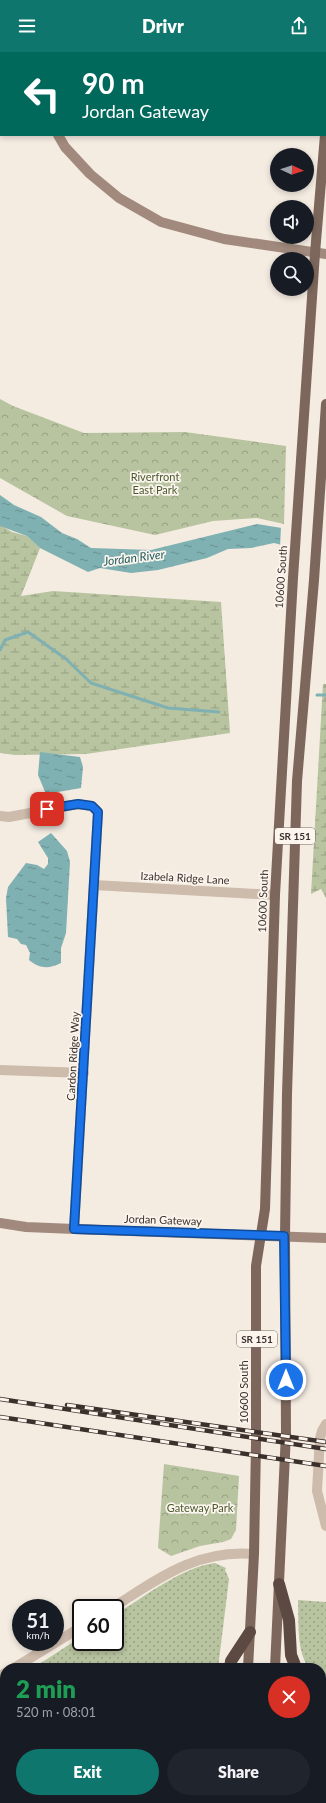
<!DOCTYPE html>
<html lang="en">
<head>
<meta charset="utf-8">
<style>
	body { margin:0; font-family:Lato,sans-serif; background:#20242c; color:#f1f3f6; height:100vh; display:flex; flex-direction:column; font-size:15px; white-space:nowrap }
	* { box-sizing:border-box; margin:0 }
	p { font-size:13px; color:#9ea1a6 }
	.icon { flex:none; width:22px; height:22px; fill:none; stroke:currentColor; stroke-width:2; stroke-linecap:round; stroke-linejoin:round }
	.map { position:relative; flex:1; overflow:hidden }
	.side { position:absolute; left:0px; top:1611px; width:326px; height:140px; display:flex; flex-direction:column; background:#171b24; border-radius:16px 16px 0 0; box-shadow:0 2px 6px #0003 }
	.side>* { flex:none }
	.guide { position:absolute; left:0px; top:0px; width:326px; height:84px; box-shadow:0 2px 6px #0003; background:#00695c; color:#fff; overflow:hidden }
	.needle { width:26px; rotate:93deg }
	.fabs { position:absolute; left:270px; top:96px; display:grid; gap:8px }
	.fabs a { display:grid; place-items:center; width:44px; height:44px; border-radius:50%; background:#171b24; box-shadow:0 2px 6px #0003; font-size:20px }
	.speed { position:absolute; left:12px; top:1547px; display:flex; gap:8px; font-size:20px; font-weight:700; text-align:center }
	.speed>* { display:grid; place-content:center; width:52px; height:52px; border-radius:50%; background:#171b24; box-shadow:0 2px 6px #0003; line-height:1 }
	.speed small { font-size:10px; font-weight:400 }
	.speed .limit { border:2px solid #111; border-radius:6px; background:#fff; color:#111 }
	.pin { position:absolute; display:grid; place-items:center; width:34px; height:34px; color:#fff; margin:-17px; border-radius:8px; box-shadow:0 2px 6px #0006 }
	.me { position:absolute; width:44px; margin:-22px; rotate:0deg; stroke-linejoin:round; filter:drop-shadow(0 0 3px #0008) }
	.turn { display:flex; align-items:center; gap:14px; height:84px; padding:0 16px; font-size:18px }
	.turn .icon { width:52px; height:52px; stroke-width:2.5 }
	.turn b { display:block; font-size:28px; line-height:34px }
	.round { display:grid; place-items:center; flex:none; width:42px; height:42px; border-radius:21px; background:#20242c }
	.overview { display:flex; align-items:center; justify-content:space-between; height:68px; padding:0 16px }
	h1 { font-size:24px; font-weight:800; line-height:30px; color:#1e9e55 }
	.action { display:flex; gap:8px; margin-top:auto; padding:8px 16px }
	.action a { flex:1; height:46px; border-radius:24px; background:#0f766e; color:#fff; font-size:16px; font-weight:800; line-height:46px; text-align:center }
	.action a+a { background:#20242c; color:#f1f3f6 }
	header { display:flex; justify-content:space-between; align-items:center; height:52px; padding:0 16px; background:#0f766e; color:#fff; font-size:18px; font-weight:800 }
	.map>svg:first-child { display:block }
	.wetland { fill:url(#wetland-marsh) }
	.park { fill:url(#park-crowns) }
	.garden { fill:url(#garden-dots) }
	.water { fill:url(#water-ripples) }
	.pier { fill:#f4ebe1 }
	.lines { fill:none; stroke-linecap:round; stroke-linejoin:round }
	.stream { stroke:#7fb0b2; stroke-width:3 }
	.street { stroke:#cdbbac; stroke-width:10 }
	.secondary { stroke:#a18a7d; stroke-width:10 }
	.primary { stroke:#7d675c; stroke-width:10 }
	.highway { stroke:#5c4a42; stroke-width:12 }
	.rail-casing { stroke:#3b302b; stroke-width:4.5 }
	.rail { stroke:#fbf5ee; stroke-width:3; stroke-dasharray:9; stroke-linecap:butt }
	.route-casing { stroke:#114b97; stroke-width:10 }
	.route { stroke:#1a73e8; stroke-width:7 }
	.labels { text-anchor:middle; stroke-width:3.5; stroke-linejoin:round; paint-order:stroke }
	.shield { fill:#fbf5ee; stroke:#756b66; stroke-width:1 }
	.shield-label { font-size:10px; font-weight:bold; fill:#3b302b }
	.park-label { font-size:11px; fill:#4a5a2e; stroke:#fbf5ee }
	.street-label { font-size:11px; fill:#3b302b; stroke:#fbf5ee }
	.water-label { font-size:12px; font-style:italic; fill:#1f5a5e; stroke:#fbf5ee }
</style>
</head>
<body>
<header><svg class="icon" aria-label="menu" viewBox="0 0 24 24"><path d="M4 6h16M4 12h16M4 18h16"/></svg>Drivr<svg class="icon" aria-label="share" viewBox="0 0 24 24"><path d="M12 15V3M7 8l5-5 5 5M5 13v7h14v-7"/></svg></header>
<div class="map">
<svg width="326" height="1751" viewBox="0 0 326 1751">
	<defs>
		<pattern id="wetland-marsh" width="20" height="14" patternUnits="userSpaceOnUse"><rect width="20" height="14" fill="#b8c4a0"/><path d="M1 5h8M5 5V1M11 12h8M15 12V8" fill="none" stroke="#97a083"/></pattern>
		<pattern id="park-crowns" width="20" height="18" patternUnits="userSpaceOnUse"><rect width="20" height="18" fill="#b8c4a0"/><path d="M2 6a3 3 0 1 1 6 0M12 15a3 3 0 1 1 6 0" fill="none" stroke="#97a083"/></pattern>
		<pattern id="garden-dots" width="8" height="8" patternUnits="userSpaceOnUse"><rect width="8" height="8" fill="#b8c4a0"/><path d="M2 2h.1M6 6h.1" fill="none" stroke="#97a083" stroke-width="1.8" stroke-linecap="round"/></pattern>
		<pattern id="water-ripples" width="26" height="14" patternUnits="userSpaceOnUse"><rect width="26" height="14" fill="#7fb0b2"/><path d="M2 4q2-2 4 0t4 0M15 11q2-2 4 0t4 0" fill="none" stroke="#699091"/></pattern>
	</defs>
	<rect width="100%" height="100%" fill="#f4ebe1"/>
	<g class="wetland">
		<polygon points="0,473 12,480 27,484 40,496 21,544 53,539 221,550 230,681 86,702 15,703 0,701"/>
		<polygon points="323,632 326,632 326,846 321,837 311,842"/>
	</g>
	<g class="park">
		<polygon points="0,347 13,354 84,381 185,380 286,394 284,472 257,466 213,469 155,483 67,464 0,426"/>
		<polygon points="164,1412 239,1424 236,1478 231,1487 223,1490 200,1494 171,1504 158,1496"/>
	</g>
	<g class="garden">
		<path d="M 215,1511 L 226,1516 L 225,1518 L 229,1527 L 218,1616 L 33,1616 L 81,1585 L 81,1590 L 115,1590 L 115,1563 C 142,1546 184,1514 215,1511 Z"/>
		<path d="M 298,1548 L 326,1550 L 326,1625 L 321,1624 L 321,1616 L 309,1616 C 296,1598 299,1570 298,1548 Z"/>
		<polygon points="5,1634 5,1680 0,1683 0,1637"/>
		<polygon points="321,1641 326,1642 326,1689 321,1692"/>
		<polygon points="5,1707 5,1746 120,1746 63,1751 0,1751 0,1710"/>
	</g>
	<g class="water">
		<polygon points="0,443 14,453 41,465 62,481 77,487 91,496 151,498 257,472 294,478 326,504 274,491 251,496 228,497 207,506 158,518 131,521 100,516 88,520 40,496 27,484 0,474"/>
		<polygon points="40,700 80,705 83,715 81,736 46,742 38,723"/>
		<path d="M 51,781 L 67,799 L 70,810 L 66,881 L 61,896 L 61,911 C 49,917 40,917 29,908 L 30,901 L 26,893 L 21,892 L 17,887 L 8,885 L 6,846 L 8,835 L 26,811 L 37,813 L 44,817 L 48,812 L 48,806 L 38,790 Z"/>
	</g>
	<polygon class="pier" points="281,474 326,480 326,506 280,495"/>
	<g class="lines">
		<g class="stream">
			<polyline points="0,598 5,588 28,580 66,607 91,631 168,656 219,660"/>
			<polyline points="317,643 326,643"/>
		</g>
		<g class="street">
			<polyline points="0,764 9,765 78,752 92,754 98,760 74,1177"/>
			<polyline points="94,833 275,843"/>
			<polyline points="0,1018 84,1021"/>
			<polyline points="326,1372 322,1379 320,1386 317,1439 326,1474"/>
			<path d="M 112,1556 C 158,1527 196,1497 254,1502"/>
			<polyline points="14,1616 81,1575"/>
			<polyline points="0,1624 5,1621"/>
		</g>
		<g class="secondary">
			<polyline points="20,0 20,1"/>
			<polyline points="58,83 65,95 90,122 119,146 161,170 224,187 326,202"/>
			<polyline points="0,1171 26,1175 74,1177 326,1186"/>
		</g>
		<g class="primary">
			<polyline points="325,78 326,67"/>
			<polyline points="248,1616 254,1502 256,1392 256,1214 265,1157 275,843 293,526 315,201 325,83"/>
			<polyline points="275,1616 286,1381 285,1184 287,1042 297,729 314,528 326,352"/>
			<polyline points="251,1751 252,1746"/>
		</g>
		<g class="highway">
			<polyline points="279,1532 289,1568 291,1603 296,1616"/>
			<polyline points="230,1616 231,1609 250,1580"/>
			<polyline points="321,1636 326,1637"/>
			<polyline points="0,1699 5,1696"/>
			<polyline points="321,1703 326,1699"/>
			<polyline points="231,1746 234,1751"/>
			<polyline points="273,1751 277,1746"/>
			<polyline points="307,1751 326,1749"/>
		</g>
		<defs>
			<g id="rail">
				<polyline points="0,1347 326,1397"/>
				<polyline points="67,1353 326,1390"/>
				<polyline points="0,1365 326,1414"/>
			</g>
		</defs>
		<use href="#rail" class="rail-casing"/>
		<use href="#rail" class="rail"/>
	</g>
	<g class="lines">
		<defs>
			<polyline id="route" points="47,757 78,752 92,754 98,760 74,1177 284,1184 286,1328"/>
		</defs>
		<use href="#route" class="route-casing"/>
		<use href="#route" class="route"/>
	</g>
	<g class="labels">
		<g class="shield">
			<rect x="275" y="776" width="40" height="16" rx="3"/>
			<rect x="237" y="1279" width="40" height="16" rx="3"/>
		</g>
		<g class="shield-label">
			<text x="295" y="788">SR 151</text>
			<text x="257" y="1291">SR 151</text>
		</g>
		<g class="park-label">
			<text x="155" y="429">Riverfront<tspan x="155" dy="13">East Park</tspan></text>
			<text x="200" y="1460">Gateway Park</text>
		</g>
		<g class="street-label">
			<text transform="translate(281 525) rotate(-86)" y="4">10600 South</text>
			<text transform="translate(185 826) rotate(3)" y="4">Izabela Ridge Lane</text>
			<text transform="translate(263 849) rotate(-88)" y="4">10600 South</text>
			<text transform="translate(73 1004) rotate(-87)" y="4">Cardon Ridge Way</text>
			<text transform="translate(163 1168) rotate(2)" y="4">Jordan Gateway</text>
			<text transform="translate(244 1340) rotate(-90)" y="4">10600 South</text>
		</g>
		<g class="water-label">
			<text transform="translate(134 506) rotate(-7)" y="4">Jordan River</text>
		</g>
	</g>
</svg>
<div class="fabs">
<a><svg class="needle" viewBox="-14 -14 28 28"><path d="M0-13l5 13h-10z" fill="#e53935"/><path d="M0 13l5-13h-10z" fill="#9ea1a6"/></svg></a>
<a><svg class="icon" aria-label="sound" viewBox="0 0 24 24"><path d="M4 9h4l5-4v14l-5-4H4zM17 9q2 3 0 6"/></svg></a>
<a><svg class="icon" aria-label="search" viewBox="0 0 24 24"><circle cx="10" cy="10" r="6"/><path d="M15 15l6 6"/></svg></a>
</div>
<div class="speed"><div>51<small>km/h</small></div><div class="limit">60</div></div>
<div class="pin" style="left:47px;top:757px;background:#d93025"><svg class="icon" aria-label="arrive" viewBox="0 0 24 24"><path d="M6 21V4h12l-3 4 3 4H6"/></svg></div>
<svg class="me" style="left:286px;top:1328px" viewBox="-20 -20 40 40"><circle r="17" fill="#1a73e8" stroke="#fff" stroke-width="3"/><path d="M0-11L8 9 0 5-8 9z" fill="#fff"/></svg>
<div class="guide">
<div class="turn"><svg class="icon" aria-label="left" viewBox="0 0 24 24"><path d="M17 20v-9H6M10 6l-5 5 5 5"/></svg><div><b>90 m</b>Jordan Gateway</div></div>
</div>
<section class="side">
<div class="overview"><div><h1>2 min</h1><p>520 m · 08:01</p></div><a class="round" style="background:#d93025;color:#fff"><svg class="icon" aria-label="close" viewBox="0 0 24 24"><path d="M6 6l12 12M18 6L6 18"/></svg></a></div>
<div class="action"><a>Exit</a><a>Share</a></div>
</section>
</div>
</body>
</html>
